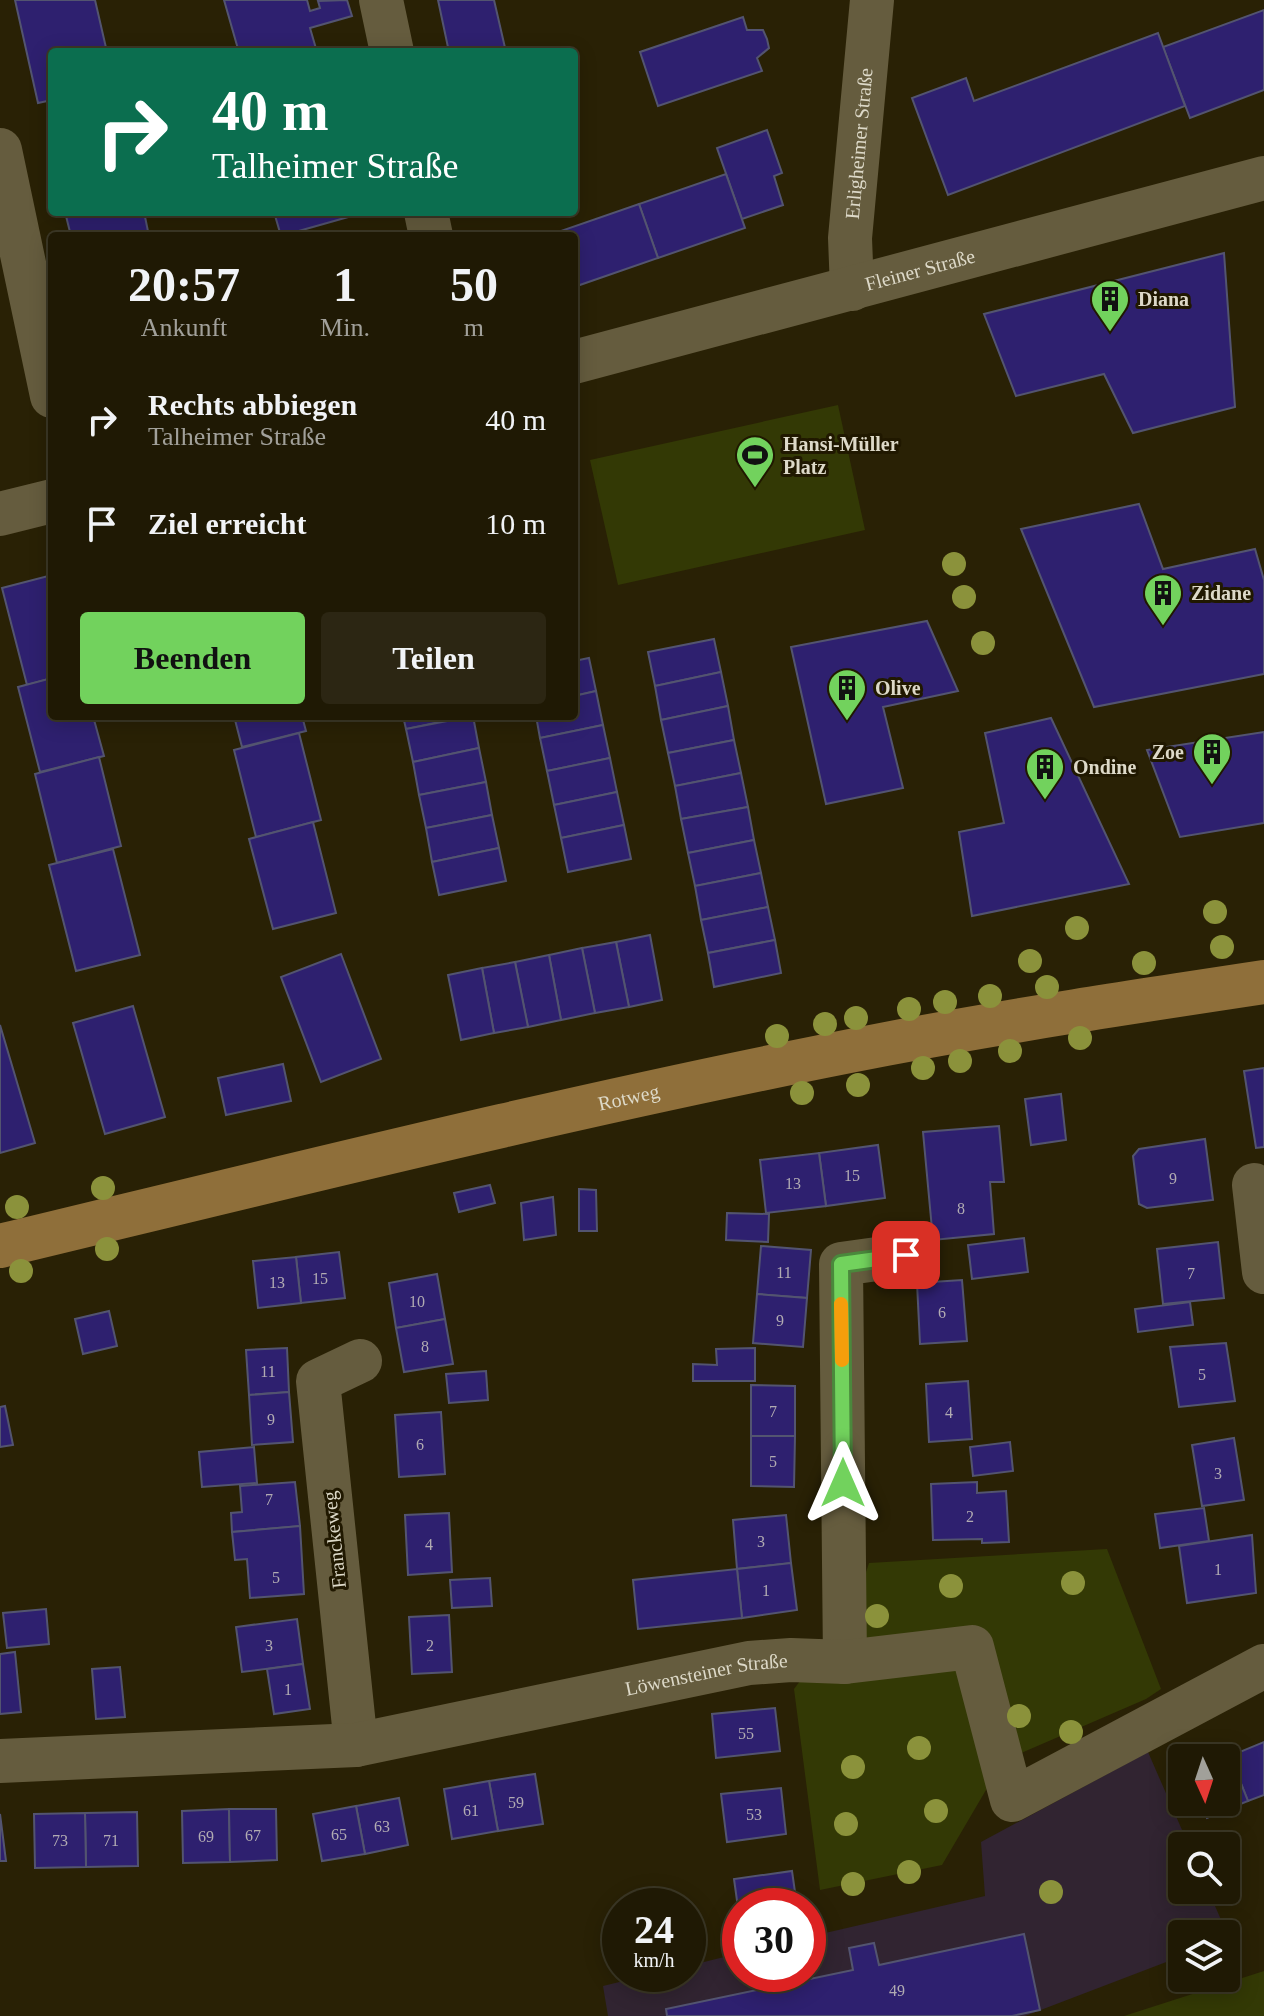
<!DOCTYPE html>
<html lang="de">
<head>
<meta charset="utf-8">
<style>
	body { margin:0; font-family:"Times New Roman",serif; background:#2c2613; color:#f1f3f6; height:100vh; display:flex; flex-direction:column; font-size:30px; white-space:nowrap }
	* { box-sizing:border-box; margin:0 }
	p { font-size:26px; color:#a1a09a }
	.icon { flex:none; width:44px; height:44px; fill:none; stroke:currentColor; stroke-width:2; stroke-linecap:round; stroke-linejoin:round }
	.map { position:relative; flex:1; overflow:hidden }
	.side { position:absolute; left:48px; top:232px; width:530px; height:488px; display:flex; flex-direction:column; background:#1f1904; border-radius:8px; box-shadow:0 4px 20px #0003,0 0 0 2px #3c3826 }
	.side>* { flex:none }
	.top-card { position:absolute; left:48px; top:48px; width:530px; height:168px; border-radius:8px; box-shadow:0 4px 20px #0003,0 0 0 2px #3c3826; background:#0b6e4f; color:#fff; overflow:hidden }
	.needle { width:52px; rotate:177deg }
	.controls { position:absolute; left:1168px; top:1744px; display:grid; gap:16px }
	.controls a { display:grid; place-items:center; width:72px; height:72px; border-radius:8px; background:#1f1904; box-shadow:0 4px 20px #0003,0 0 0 2px #3c3826; font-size:40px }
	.speed { position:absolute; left:602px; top:1888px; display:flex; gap:16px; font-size:40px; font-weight:700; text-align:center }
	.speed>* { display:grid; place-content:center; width:104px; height:104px; border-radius:50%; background:#1f1904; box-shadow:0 4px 20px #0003,0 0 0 2px #3c3826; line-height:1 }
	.speed small { font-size:20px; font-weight:400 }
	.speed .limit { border:12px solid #d22; background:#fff; color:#111 }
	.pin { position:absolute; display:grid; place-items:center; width:68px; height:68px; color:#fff; margin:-34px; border-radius:16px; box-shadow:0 4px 12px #0006 }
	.me { position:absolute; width:88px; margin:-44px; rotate:0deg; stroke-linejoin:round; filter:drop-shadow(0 0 6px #0008) }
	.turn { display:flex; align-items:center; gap:28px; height:168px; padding:0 32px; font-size:36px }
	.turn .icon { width:104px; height:104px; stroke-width:2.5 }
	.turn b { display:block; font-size:56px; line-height:68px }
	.eta { display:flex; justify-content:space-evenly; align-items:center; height:136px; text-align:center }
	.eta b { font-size:48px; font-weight:700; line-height:56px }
	.button { display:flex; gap:16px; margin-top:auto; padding:16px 32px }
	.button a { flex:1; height:92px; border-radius:8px; background:#72d25d; color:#111; font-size:32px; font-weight:700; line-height:92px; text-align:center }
	.button a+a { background:#2c2613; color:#f1f3f6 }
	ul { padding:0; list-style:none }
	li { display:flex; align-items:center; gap:24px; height:104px; padding:0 32px }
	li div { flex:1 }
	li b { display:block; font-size:30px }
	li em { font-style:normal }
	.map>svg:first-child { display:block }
	.education { fill:#312431 }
	.green { fill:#333905 }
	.building { fill:#2e206f; stroke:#535470; stroke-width:2 }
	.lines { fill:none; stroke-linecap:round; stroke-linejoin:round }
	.minor { stroke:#655c3e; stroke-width:44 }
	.major { stroke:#8f6f3a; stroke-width:44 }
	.tree { fill:#8b923b }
	.route-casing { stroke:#4a883c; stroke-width:20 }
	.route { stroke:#72d25d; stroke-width:14 }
	.slow { stroke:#f59e0b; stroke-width:14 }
	.labels { text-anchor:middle; stroke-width:6; stroke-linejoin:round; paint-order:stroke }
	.number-label { font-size:16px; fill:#b1abb2 }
	.street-label { font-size:20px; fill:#ddd9c8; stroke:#201800 }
	.poi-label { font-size:20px; font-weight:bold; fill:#ddd9c8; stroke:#201800; text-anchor:start }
</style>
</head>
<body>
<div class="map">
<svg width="1264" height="2016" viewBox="0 0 1264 2016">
	<rect width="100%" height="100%" fill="#292105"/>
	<polygon class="education" points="1148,1752 1189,1846 1182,1846 1182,1890 1208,1890 1229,1938 1226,1939 1226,1934 1182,1934 1182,1956 1025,2016 608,2016 603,1986 652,1974 688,1974 688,1966 740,1953 740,1974 808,1974 808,1937 985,1896 981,1842"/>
	<g class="green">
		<polygon points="838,405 865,530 618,585 590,460"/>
		<polygon points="1107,1549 1161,1689 1146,1699 1003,1761 942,1865 820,1890 794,1689 854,1609 869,1563"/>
		<polygon points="1264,1971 1264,2016 1124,2016"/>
	</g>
	<g class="building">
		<polygon points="15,0 95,0 107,52 52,52 52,100 38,103"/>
		<polygon points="224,0 307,0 310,11 320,8 318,1 347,0 352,16 310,28 317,52 233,52 238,49"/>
		<polygon points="438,0 494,0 506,52 449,52"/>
		<polygon points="1264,10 1264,90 1190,118 1163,47"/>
		<polygon points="743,17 747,30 763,30 767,39 769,48 757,58 762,71 658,106 640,52"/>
		<polygon points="1158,33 1185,106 948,195 912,98 966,78 974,101"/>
		<polygon points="767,130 782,173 774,176 783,205 742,219 717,148"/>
		<polygon points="726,174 745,228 658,258 639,204"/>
		<polygon points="639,204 658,258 574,287 574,236 556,236 555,233"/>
		<polygon points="65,212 144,212 149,236 71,236"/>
		<polygon points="274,212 366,212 281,236"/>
		<polygon points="1224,253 1235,407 1133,433 1104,374 1016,396 984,314"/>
		<polygon points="1139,504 1163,569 1255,549 1264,580 1264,674 1094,707 1021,529"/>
		<polygon points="52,575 52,678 27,685 2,588"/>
		<polygon points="927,621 958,691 883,707 903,788 826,804 791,647"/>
		<polygon points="714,639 721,672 655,686 648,652"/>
		<polygon points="589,658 596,691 574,696 574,661"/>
		<polygon points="721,672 728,706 661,720 655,686"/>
		<polygon points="52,678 52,716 93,716 104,756 40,772 18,687"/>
		<polygon points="596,691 603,725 540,738 536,716 574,716 574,696"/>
		<polygon points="728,706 734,740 668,753 661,720"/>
		<polygon points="234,716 302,716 306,731 242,747"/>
		<polygon points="403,716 469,716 406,729"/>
		<polygon points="473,716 479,748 413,762 406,729"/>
		<polygon points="1051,718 1129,884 972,916 959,832 1004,823 985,733"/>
		<polygon points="603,725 610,758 547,771 540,738"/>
		<polygon points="1264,732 1264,823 1180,837 1147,750"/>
		<polygon points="299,733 321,820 256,837 234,750"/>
		<polygon points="734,740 741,773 675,786 668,753"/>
		<polygon points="479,748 486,782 419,795 413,762"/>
		<polygon points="99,757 121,846 57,863 35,774"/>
		<polygon points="610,758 617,792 554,805 547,771"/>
		<polygon points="741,773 748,807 681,819 675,786"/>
		<polygon points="486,782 492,815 426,828 419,795"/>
		<polygon points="617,792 624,825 561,838 554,805"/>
		<polygon points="748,807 754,840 688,853 681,819"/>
		<polygon points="492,815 499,848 432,862 426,828"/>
		<polygon points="313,822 336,913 273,929 249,839"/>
		<polygon points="624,825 631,859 568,872 561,838"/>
		<polygon points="754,840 761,873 695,886 688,853"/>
		<polygon points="499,848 506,881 439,895 432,862"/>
		<polygon points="113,849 140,955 76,971 49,865"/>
		<polygon points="761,873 768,907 701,920 695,886"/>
		<polygon points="768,907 775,940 708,953 701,920"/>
		<polygon points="650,935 662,1000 629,1007 616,942"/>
		<polygon points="775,940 781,973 714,987 708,953"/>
		<polygon points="616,942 629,1007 595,1013 582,948"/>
		<polygon points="582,948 595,1013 561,1020 549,955"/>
		<polygon points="341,954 381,1059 321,1082 281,977"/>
		<polygon points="549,955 561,1020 528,1027 515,962"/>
		<polygon points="515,962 528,1027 494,1033 482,968"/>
		<polygon points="482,968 494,1033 461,1040 448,975"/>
		<polygon points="133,1006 165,1117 105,1134 73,1023"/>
		<polygon points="0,1025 35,1143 0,1153"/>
		<polygon points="283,1064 291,1101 226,1115 218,1078"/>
		<polygon points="1264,1068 1264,1147 1256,1148 1244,1071"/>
		<polygon points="1061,1094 1066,1140 1031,1145 1025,1099"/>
		<polygon points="999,1126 1004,1182 990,1182 994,1234 933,1240 923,1132"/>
		<polygon points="1205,1139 1213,1200 1147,1208 1139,1204 1133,1156 1139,1149"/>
		<polygon points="878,1145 885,1198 826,1206 819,1153"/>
		<polygon points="819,1153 826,1206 766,1213 760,1160"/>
		<polygon points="490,1185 495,1203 459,1212 454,1193"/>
		<polygon points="579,1189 596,1190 597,1231 579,1231"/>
		<polygon points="553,1197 556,1235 524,1240 521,1203"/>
		<polygon points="727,1213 769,1214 768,1242 726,1240"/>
		<polygon points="1024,1238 1028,1272 972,1279 968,1245"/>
		<polygon points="1218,1242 1224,1298 1163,1304 1157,1249"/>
		<polygon points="761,1246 811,1250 807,1298 757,1294"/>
		<polygon points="339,1252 345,1298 301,1303 296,1257"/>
		<polygon points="296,1257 301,1303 258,1308 253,1261"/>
		<polygon points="437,1274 445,1319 396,1328 389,1283"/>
		<polygon points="962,1280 967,1341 920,1344 917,1283"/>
		<polygon points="757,1294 807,1298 803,1347 753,1343"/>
		<polygon points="1190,1302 1193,1325 1138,1332 1135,1309"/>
		<polygon points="109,1311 117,1346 83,1354 75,1319"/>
		<polygon points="445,1319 453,1364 404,1372 396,1328"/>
		<polygon points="1226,1343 1235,1401 1179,1407 1170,1347"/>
		<polygon points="287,1348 289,1392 249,1395 246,1350"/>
		<polygon points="755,1348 755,1381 693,1381 693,1364 717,1365 716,1349"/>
		<polygon points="486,1371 488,1400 449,1403 446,1374"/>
		<polygon points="968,1381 972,1439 929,1442 926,1384"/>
		<polygon points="751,1385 795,1386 795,1436 751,1436"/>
		<polygon points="289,1392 293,1442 252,1445 249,1395"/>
		<polygon points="5,1406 13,1445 0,1447 0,1407"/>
		<polygon points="441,1412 445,1474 399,1477 395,1415"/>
		<polygon points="751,1436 795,1436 794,1487 751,1486"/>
		<polygon points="1234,1438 1244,1500 1202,1506 1192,1445"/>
		<polygon points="1010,1442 1013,1471 973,1476 970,1447"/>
		<polygon points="254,1447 257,1483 202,1487 199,1452"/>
		<polygon points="295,1482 300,1526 232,1532 231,1513 242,1512 240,1486"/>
		<polygon points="977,1482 977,1493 1006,1491 1009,1542 982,1543 982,1539 933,1540 931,1484"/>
		<polygon points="1204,1508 1209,1541 1160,1548 1155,1514"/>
		<polygon points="449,1513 452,1572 408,1575 405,1515"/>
		<polygon points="786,1515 791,1563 737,1569 733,1520"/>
		<polygon points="300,1526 304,1594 250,1598 247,1559 235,1560 232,1532"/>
		<polygon points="1252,1535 1256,1593 1187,1603 1179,1546"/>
		<polygon points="791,1563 797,1610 742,1618 737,1569"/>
		<polygon points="737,1569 742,1618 638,1629 633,1580"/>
		<polygon points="490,1578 492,1606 452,1608 450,1580"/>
		<polygon points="46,1609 49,1644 7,1648 3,1613"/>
		<polygon points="449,1615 452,1672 412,1674 409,1617"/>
		<polygon points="297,1619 303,1664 242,1672 236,1627"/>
		<polygon points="15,1652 21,1712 0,1714 0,1654"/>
		<polygon points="303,1664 310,1709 274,1714 267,1669"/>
		<polygon points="120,1667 125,1717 96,1719 92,1669"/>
		<polygon points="775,1708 780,1751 716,1758 712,1714"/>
		<polygon points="1264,1742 1264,1795 1248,1801 1230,1756"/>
		<polygon points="1230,1756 1248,1801 1207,1818 1201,1802 1226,1802 1224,1758"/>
		<polygon points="535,1774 543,1824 498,1831 489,1781"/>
		<polygon points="489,1781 498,1831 452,1839 444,1789"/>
		<polygon points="781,1788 786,1834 727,1842 721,1794"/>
		<polygon points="399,1798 408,1845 365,1854 356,1806"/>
		<polygon points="356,1806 365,1854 322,1861 313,1814"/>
		<polygon points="229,1809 230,1862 183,1863 182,1811"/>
		<polygon points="229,1809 276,1809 277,1860 230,1862"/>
		<polygon points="137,1812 138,1866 86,1867 85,1813"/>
		<polygon points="85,1813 86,1867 35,1868 34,1814"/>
		<polygon points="0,1814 6,1861 0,1861"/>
		<polygon points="792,1871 797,1906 740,1906 740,1922 734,1879"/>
		<polygon points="1024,1934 1040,2010 1012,2016 667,2016 666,2009 853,1970 849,1948 874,1943 879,1965"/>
	</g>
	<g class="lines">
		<g class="minor">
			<polyline points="381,0 392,52"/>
			<polyline points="0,150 52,396"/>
			<polyline points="426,212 431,236"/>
			<path id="s1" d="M 852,289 L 850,238 L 872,0"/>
			<path id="s2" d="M 574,362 L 1264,178"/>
			<polyline points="0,514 52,501"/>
			<polyline points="1254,1185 1264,1272"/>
			<polyline points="845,1662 841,1264 906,1255"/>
			<polyline points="356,1745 318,1381 360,1361"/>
			<path id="s3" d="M 0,1761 L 356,1745 L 749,1663 L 791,1660 L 845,1662 L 972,1647 L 1012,1800 L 1264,1666"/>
		</g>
		<path class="major" id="s4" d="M 0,1246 C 294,1175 589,1101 886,1044 C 1012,1020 1138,1001 1264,982"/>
	</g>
	<g class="tree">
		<circle cx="954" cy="564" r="12"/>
		<circle cx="964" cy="597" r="12"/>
		<circle cx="983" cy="643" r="12"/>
		<circle cx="1215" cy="912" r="12"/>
		<circle cx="1077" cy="928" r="12"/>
		<circle cx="1222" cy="947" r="12"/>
		<circle cx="1030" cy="961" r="12"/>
		<circle cx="1144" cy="963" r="12"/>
		<circle cx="1047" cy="987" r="12"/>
		<circle cx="990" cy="996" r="12"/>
		<circle cx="945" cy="1002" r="12"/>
		<circle cx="909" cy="1009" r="12"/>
		<circle cx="856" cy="1018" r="12"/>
		<circle cx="825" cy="1024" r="12"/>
		<circle cx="777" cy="1036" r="12"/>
		<circle cx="1080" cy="1038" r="12"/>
		<circle cx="1010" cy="1051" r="12"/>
		<circle cx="960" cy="1061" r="12"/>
		<circle cx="923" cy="1068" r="12"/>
		<circle cx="858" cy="1085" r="12"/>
		<circle cx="802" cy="1093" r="12"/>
		<circle cx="103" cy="1188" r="12"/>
		<circle cx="17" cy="1207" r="12"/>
		<circle cx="107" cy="1249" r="12"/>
		<circle cx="21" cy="1271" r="12"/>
		<circle cx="1073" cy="1583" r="12"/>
		<circle cx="951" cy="1586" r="12"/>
		<circle cx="877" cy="1616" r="12"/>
		<circle cx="1019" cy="1716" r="12"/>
		<circle cx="1071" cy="1732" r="12"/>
		<circle cx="919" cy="1748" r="12"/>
		<circle cx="853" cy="1767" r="12"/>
		<circle cx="936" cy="1811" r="12"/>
		<circle cx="846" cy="1824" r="12"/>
		<circle cx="909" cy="1872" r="12"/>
		<circle cx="853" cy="1884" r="12"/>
		<circle cx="1051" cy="1892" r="12"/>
	</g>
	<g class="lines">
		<defs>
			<polyline id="route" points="843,1483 841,1264 906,1255"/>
		</defs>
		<use href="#route" class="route-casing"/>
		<use href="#route" class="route"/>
		<polyline class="slow" points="841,1304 842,1360"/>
	</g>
	<defs>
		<symbol id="building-pin" viewBox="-11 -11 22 30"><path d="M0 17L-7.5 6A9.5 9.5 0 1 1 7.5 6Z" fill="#72d25d" stroke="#201800"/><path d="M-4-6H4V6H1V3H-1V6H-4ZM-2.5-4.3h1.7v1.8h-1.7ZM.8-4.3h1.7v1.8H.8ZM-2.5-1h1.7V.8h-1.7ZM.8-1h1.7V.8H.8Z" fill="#111"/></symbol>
		<symbol id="stadium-pin" viewBox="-11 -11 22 30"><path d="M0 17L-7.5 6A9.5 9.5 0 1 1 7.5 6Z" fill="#72d25d" stroke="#201800"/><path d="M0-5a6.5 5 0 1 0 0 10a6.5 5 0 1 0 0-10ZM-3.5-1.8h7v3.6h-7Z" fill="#111"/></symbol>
	</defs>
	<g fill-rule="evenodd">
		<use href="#building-pin" x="1088" y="277" width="44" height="60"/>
		<use href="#stadium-pin" x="733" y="433" width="44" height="60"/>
		<use href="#building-pin" x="1141" y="571" width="44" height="60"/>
		<use href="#building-pin" x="825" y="666" width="44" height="60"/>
		<use href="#building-pin" x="1190" y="730" width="44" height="60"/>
		<use href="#building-pin" x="1023" y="745" width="44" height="60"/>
	</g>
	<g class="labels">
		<g class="number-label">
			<text x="852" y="1181">15</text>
			<text x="1173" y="1184">9</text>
			<text x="793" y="1189">13</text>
			<text x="961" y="1214">8</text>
			<text x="784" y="1278">11</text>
			<text x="1191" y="1279">7</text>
			<text x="320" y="1284">15</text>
			<text x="277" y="1288">13</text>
			<text x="417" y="1307">10</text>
			<text x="942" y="1318">6</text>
			<text x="780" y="1326">9</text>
			<text x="425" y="1352">8</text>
			<text x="268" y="1377">11</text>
			<text x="1202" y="1380">5</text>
			<text x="773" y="1417">7</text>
			<text x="949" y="1418">4</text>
			<text x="271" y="1425">9</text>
			<text x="420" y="1450">6</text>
			<text x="773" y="1467">5</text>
			<text x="1218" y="1479">3</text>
			<text x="269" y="1505">7</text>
			<text x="970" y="1522">2</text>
			<text x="761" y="1547">3</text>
			<text x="429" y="1550">4</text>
			<text x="1218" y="1575">1</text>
			<text x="276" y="1583">5</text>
			<text x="766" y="1596">1</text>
			<text x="269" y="1651">3</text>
			<text x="430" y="1651">2</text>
			<text x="288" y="1695">1</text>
			<text x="746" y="1739">55</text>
			<text x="516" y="1808">59</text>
			<text x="471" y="1816">61</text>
			<text x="754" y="1820">53</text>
			<text x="382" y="1832">63</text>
			<text x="339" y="1840">65</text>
			<text x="253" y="1841">67</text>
			<text x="206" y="1842">69</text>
			<text x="60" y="1846">73</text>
			<text x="111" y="1846">71</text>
			<text x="897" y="1996">49</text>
		</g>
		<g class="street-label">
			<text dy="7" stroke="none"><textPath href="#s1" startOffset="146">Erligheimer Straße</textPath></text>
			<text dy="7" stroke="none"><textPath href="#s2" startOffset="358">Fleiner Straße</textPath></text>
			<text dy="7" stroke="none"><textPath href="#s4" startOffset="646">Rotweg</textPath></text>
			<text transform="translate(334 1540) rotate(-96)" y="7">Franckeweg</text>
			<text dy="7" stroke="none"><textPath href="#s3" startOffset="714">Löwensteiner Straße</textPath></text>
		</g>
		<g class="poi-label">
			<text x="1138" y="306">Diana</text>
			<text x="783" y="451">Hansi-Müller<tspan x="783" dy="23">Platz</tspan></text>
			<text x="1191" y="600">Zidane</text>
			<text x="875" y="695">Olive</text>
			<text x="1184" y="759" text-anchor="end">Zoe</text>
			<text x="1073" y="774">Ondine</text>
		</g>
	</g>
</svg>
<div class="controls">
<a><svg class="needle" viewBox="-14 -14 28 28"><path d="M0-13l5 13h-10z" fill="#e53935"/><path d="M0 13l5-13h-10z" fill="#a1a09a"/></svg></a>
<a><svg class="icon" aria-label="search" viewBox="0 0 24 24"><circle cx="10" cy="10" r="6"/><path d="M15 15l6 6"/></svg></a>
<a><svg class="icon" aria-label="layers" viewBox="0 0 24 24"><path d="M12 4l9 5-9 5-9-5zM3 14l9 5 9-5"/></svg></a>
</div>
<div class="speed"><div>24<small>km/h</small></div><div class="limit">30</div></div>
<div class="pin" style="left:906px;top:1255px;background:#d93025"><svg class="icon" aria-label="arrive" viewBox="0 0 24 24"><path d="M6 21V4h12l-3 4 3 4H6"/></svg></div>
<svg class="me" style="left:843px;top:1483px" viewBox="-20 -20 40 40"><path d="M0-17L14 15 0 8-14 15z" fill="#72d25d" stroke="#fff" stroke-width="4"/></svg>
<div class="top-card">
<div class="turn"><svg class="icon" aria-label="right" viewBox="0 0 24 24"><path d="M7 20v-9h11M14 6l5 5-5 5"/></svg><div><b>40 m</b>Talheimer Straße</div></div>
</div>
<section class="side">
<div class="eta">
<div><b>20:57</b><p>Ankunft</p></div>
<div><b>1</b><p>Min.</p></div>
<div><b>50</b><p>m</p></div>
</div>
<ul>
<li><svg class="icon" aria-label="right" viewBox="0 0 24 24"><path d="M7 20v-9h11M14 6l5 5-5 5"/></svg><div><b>Rechts abbiegen</b><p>Talheimer Straße</p></div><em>40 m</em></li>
<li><svg class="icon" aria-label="arrive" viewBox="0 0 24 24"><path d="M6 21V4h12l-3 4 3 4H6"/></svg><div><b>Ziel erreicht</b></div><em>10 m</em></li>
</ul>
<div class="button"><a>Beenden</a><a>Teilen</a></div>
</section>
</div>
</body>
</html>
